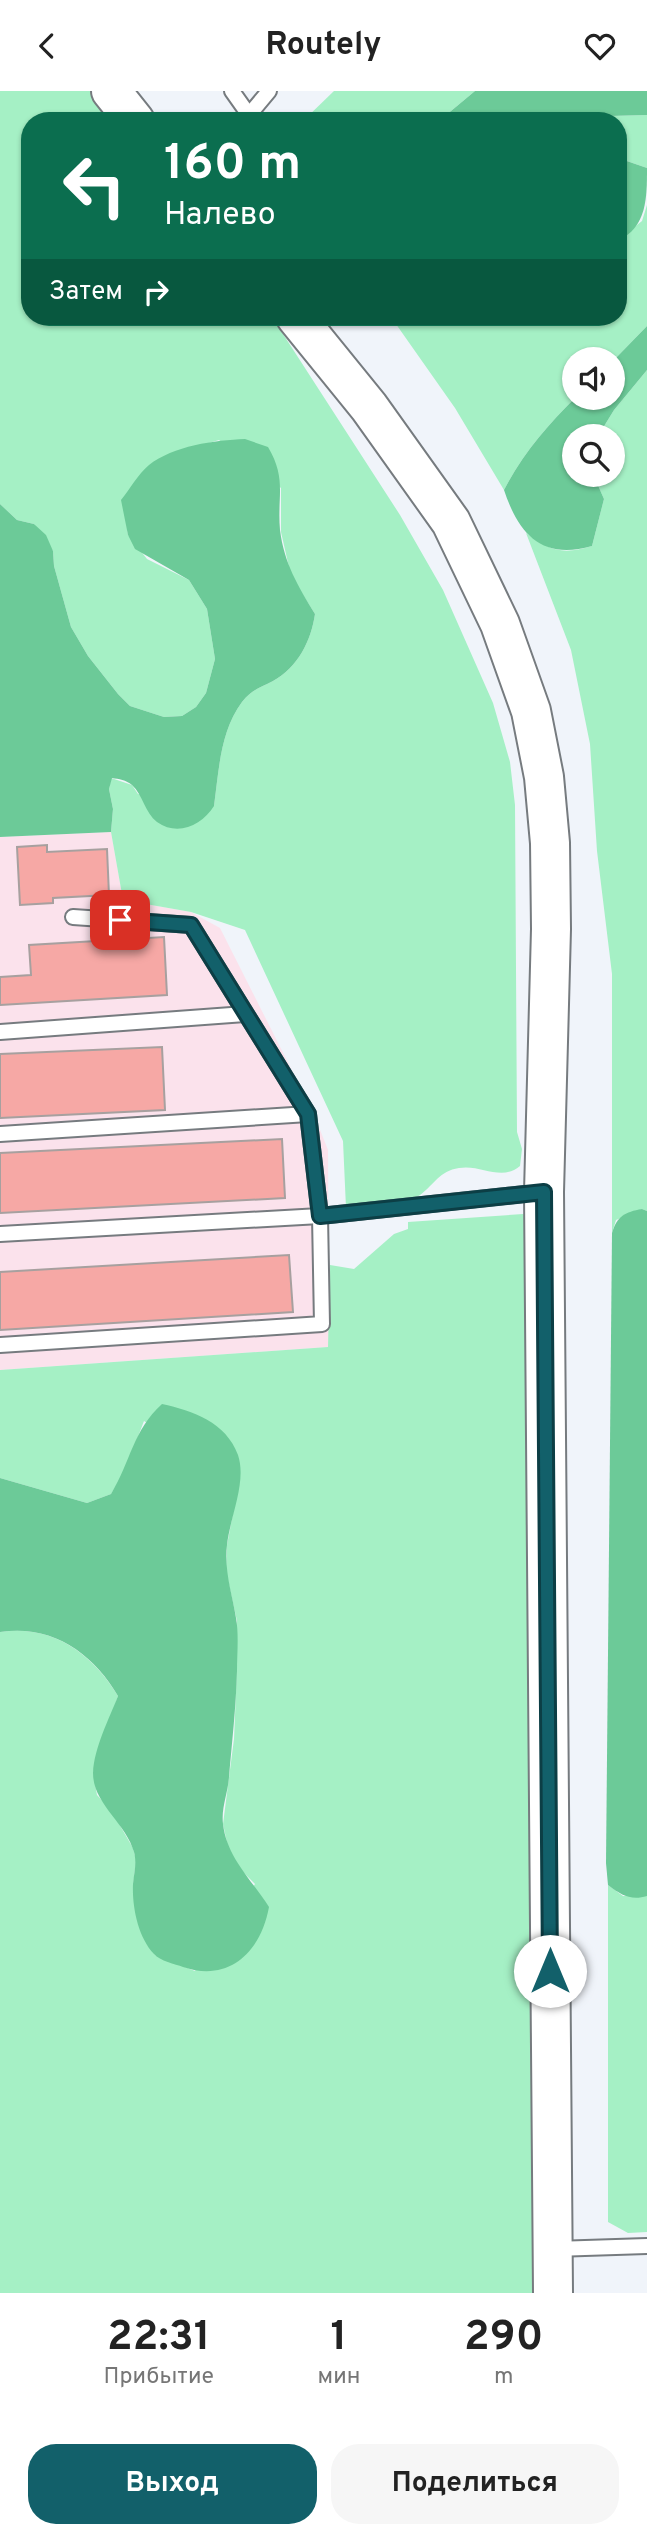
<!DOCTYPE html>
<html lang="ru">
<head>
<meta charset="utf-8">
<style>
	body { margin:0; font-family:Overpass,sans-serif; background:#f6f6f6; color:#222; height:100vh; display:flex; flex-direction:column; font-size:26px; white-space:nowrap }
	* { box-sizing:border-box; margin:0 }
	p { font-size:23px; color:#767676 }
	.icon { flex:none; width:38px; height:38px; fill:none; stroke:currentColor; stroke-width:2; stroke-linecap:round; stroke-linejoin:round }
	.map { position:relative; height:2202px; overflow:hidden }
	.side { display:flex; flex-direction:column; background:#fff; flex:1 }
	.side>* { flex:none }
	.hud { position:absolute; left:21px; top:21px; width:606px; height:214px; border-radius:28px; box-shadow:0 2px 5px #0004; background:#0b6e4f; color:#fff; overflow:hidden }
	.controls { position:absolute; left:562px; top:256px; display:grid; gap:14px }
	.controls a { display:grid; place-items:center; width:63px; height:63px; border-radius:50%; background:#fff; box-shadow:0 2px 5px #0004; font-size:35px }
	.pin { position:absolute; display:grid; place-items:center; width:60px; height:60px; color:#fff; margin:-30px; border-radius:14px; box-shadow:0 4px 10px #0006 }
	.me { position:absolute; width:77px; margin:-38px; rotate:0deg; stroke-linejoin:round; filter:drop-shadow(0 0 5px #0008) }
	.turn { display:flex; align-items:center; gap:24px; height:147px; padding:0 28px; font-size:32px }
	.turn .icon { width:91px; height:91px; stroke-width:2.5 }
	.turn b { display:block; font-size:49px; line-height:60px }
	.then { display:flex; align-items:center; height:66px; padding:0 28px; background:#0003; gap:14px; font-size:26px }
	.eta { display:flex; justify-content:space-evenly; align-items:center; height:119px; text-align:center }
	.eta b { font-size:42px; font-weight:700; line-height:49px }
	.primary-button { display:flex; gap:14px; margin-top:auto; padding:14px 28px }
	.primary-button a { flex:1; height:80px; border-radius:28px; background:#12606a; color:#fff; font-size:28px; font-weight:700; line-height:80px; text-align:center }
	.primary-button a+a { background:#f6f6f6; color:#222 }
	header { display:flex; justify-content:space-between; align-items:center; height:91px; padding:0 28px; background:#fff; font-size:32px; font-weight:700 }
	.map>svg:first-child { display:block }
	.industrial { fill:#fbe2ec }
	.green { fill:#a5f0c5 }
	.forest { fill:#6cca98 }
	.building { fill:#f6a8a5; stroke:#a7a09f; stroke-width:2 }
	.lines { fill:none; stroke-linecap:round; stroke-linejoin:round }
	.service-casing { stroke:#767b7f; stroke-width:18 }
	.primary-casing { stroke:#767b7f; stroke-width:42 }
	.service { stroke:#fff; stroke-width:14 }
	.primary { stroke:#fff; stroke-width:38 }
	.route-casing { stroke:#0c3e45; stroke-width:18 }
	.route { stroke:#12606a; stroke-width:12 }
</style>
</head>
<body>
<header><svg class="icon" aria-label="back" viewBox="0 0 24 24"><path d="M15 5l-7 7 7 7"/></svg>Routely<svg class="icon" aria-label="heart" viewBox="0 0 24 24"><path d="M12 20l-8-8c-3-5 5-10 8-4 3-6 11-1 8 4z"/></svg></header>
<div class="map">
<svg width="647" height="2202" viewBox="0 0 647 2202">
	<rect width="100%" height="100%" fill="#f0f4fa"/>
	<polygon class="industrial" points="111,741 123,809 191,821 220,837 313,1021 328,1059 329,1256 0,1279 0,746"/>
	<g class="green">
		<path d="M 0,0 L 92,0 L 116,30 L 30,30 L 30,226 L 272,226 L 400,424 L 443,499 L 493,612 L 510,671 L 515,714 L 517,1041 L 522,1058 L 520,1075 C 501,1091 481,1073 459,1077 C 439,1080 435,1093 420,1104 C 399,1118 370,1115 346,1117 L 343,1050 L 245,839 L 191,821 L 123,809 L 111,741 L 113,718 L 109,698 L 111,687 L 132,694 L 138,703 L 214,715 C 219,679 220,641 242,611 C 252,598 260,597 273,590 C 298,576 311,550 315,523 L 291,485 L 281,441 L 281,397 L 219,349 L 196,356 L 126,428 L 128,444 L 147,468 L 189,489 L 207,518 L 215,568 L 206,602 L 196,616 L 182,625 L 164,626 L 130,615 L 118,603 L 88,565 L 71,536 L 54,475 L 53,460 L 34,433 L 17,429 L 0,413 Z"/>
		<polygon points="334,0 475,0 439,30 303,30"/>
		<polygon points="647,24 647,77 618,67 618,30 597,30 610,25"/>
		<path d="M 647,114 L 647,235 L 613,270 L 612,268 L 574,268 L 576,306 C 547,335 523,362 504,399 L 455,317 L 391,226 L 618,226 L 618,149 L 642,130 Z"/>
		<path d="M 647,279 L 647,1120 L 642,1118 L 616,1129 L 612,1142 L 612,883 L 597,760 L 590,653 L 571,559 L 526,442 C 551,460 562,464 592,455 L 604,408 L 593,383 L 612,383 L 612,345 L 598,345 L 614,319 Z"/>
		<path d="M 523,1123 L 533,1127 L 536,2202 L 0,2202 L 0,1541 C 52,1533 92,1562 118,1605 L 93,1681 L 97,1704 L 111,1719 L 133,1757 L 136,1769 L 133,1795 L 155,1864 L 195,1880 L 255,1793 L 239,1777 L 228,1756 L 223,1733 L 234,1648 L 237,1578 L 237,1530 L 226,1480 L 227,1454 L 239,1391 L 144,1330 L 124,1382 L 111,1403 L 87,1412 L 0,1387 L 0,1279 L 328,1256 L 330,1174 L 354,1178 L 394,1143 L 408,1138 L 408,1131 Z"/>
		<polygon points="608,1794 623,1805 647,1805 647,2141 628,2142 608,2131"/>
	</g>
	<g class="forest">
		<polygon points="475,0 647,0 647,24 610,25 597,30 439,30"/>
		<path d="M 618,67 L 647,77 C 647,106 647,137 618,149 Z"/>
		<path d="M 647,235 L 647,279 L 614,319 L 598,345 L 574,345 L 574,383 L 593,383 L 604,408 L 592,455 C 542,469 519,444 504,399 C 523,362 547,335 576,306 L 612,306 L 613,270 Z"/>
		<path d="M 245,348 L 268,356 C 287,388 277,405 280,439 C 284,472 298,495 315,523 C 311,550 298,576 273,590 C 260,597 252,598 242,611 C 220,641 219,679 214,715 C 202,734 178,746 157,731 C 145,722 143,704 132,694 C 126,689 119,688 112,687 L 109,698 L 113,718 L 111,741 L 0,746 L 0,413 L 17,429 L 34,433 L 46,444 L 53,460 L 54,475 L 71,536 L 88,565 L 118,603 L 130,615 L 164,626 L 182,625 L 196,616 L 206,602 L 215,568 L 207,518 L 189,489 L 135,458 L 128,444 L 121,409 C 130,398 138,383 149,374 C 173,355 215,349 245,348 Z"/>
		<path d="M 642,1118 L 647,1120 L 647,1805 C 631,1810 621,1804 608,1794 L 606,1772 L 612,1142 C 617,1125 625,1121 642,1118 Z"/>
		<path d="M 162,1313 C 193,1320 226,1331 238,1364 C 247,1391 230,1426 227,1454 C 224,1480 232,1502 236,1527 C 239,1543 237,1564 237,1580 C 236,1616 232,1651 229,1686 C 228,1702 221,1717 223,1733 C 227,1767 252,1789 269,1816 C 261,1860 230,1892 183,1876 C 175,1873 160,1870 154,1863 C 138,1846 132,1816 133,1793 C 134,1782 137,1772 134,1761 C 126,1732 93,1713 93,1682 C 94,1657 109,1628 118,1605 C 93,1562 52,1533 0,1541 L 0,1387 L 87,1412 L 111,1403 C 131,1370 133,1339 162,1313 Z"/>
	</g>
	<g class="building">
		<polygon points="47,754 47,761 107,758 109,804 53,807 53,812 20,814 17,756"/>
		<polygon points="164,846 167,904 0,914 0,886 31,884 29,854"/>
		<polygon points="162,956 165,1019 0,1027 0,963"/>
		<polygon points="282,1048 285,1107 0,1122 0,1062"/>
		<polygon points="289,1164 293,1221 0,1239 0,1181"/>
	</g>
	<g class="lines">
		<defs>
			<g id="service">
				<polyline points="232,0 249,24"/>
				<polyline points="244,30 269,0"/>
				<polyline points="0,941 245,923"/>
				<polyline points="0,1043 308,1023"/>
				<polyline points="0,1143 320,1125 543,1101"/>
				<polyline points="0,1254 322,1233 320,1125 308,1023 191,834 73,826"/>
				<polyline points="554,2158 647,2155"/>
			</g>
			<g id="primary">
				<polyline points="111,0 135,30"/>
				<polyline points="296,226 369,316 451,431 500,533 531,620 544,686 550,752 551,838 544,1101 553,2202"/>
			</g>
		</defs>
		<use href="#service" class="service-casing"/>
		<use href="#primary" class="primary-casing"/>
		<use href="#service" class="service"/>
		<use href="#primary" class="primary"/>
	</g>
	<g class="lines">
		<defs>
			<polyline id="route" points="120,829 191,834 308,1023 320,1125 544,1101 550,1880"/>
		</defs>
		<use href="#route" class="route-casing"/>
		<use href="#route" class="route"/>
	</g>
</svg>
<div class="controls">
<a><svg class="icon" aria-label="sound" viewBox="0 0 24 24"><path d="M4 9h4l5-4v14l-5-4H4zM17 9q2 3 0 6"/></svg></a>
<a><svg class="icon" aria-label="search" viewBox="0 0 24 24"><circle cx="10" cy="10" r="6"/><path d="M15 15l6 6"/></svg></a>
</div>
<div class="pin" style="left:120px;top:829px;background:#d93025"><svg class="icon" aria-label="arrive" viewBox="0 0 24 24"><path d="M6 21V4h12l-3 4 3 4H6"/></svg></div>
<svg class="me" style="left:550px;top:1880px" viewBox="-20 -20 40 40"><circle r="19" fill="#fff"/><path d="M0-13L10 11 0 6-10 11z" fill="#12606a"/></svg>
<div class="hud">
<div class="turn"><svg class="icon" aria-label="left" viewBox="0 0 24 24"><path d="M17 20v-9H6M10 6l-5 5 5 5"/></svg><div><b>160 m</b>Налево</div></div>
<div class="then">Затем<svg class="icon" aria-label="right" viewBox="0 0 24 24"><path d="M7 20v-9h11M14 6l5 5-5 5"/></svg></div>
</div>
</div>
<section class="side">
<div class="eta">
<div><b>22:31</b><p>Прибытие</p></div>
<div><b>1</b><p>мин</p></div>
<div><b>290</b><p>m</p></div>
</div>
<div class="primary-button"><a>Выход</a><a>Поделиться</a></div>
</section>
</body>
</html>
